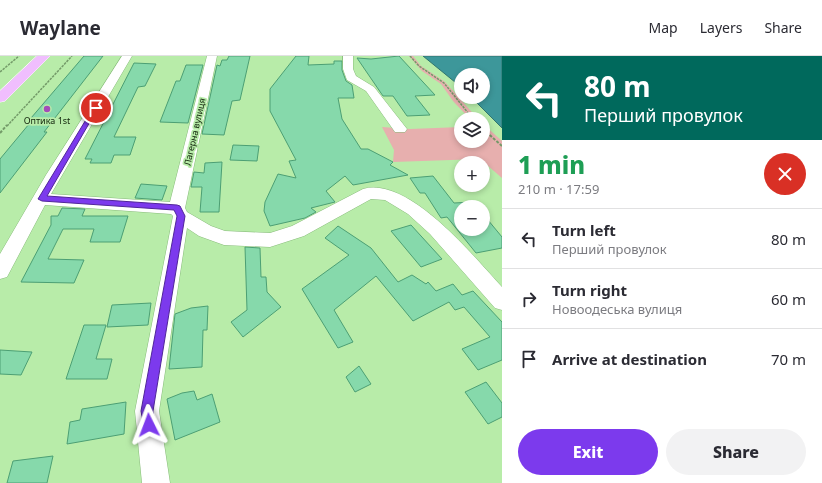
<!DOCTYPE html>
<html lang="en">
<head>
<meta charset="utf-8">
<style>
	body { margin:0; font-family:"Noto Sans",sans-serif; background:#f2f2f3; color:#2b2b33; height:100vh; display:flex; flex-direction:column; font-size:15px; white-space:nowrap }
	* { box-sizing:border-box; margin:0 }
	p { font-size:13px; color:#7c7c81 }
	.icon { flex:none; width:22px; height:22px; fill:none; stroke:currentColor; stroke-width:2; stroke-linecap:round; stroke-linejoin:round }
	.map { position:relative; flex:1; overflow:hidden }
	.details { display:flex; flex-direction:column; background:#fff; width:320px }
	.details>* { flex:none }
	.banner { background:#00695c; color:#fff; overflow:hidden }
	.controls { position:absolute; left:454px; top:12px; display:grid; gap:8px }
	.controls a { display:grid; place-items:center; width:36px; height:36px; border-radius:50%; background:#fff; box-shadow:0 2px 6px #0003; font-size:20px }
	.pin { position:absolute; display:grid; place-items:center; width:34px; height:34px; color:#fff; margin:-17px; border:2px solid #fff; border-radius:50%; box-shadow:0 1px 4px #0007 }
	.me { position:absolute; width:44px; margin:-22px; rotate:357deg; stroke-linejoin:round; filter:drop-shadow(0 0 3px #0008) }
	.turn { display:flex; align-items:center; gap:14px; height:84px; padding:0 16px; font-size:18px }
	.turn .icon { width:52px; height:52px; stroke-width:2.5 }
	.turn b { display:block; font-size:28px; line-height:34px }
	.round { display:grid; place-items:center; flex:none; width:42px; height:42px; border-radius:21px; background:#f2f2f3 }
	.head { display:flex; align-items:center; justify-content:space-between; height:68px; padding:0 16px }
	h1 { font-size:24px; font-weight:800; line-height:30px; color:#1e9e55 }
	.action { display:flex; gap:8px; margin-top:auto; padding:8px 16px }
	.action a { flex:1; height:46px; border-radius:24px; background:#7c3aed; color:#fff; font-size:16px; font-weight:800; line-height:46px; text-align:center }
	.action a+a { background:#f2f2f3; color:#2b2b33 }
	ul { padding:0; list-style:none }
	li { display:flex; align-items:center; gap:12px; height:60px; padding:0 16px; border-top:1px solid #e1e1e2 }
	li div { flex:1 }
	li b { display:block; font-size:15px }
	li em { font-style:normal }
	header { display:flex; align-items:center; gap:24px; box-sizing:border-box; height:56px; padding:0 20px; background:#fff; border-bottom:1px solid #e1e1e2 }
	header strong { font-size:19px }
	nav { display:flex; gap:22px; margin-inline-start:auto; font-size:14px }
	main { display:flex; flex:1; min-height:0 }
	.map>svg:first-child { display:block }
	.green { fill:#e7afae }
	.water { fill:#3d979a; stroke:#30756f }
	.building { fill:#86d9ab; stroke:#4c9f74 }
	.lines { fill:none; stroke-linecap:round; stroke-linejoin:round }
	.minor-casing { stroke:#88bb7b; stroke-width:1 }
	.trunk-casing { stroke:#fff; stroke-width:1 }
	.path-far1 { stroke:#739a68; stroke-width:1.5; stroke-dasharray:2.5 1; stroke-linecap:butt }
	.path { stroke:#739a68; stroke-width:2; stroke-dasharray:3 1.5; stroke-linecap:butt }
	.minor { fill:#fff; fill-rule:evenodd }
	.trunk { fill:#f0befe; fill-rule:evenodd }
	.route { fill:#7c3aed; stroke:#51269a }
	.poi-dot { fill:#a34cb9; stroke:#b8eca9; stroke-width:1.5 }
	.labels { text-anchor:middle; stroke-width:3.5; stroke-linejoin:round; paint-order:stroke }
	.far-poi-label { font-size:9px; fill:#12250c; stroke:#b8eca9 }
	.far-street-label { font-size:9px; fill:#12250c; stroke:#b8eca9 }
</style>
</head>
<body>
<header>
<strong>Waylane</strong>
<nav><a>Map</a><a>Layers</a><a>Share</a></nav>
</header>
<main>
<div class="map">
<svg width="502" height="427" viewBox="0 0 502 427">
	<rect width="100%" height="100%" fill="#b8eca9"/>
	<g class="green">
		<polygon points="409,0 413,0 421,10 445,26 478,63 470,63 453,45 441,28 422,15"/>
		<polygon points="483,68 502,85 502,122 480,103 393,106 394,94 382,71 410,73 461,71 461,85 483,85"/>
	</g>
	<polygon class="water" points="423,0 502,0 502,72 471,41 483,41 483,19 461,19 461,31"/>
	<g class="building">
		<polygon points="84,0 103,0 44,76 47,76 0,137 0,103 34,62 31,62"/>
		<polygon points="229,0 250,0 240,44 232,45 224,79 202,78 217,9 220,10 222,4 227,4"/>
		<polygon points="296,0 309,0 308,9 334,8 334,5 342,5 342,14 346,25 352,29 354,42 338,42 342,63 361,93 368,93 393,106 390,109 408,119 353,129 345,120 326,135 335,146 311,152 316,156 305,162 270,170 264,155 265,146 278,118 296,122 289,105 296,104 270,55 270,33"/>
		<polygon points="399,0 435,39 415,40 430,59 407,60 393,40 383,40 357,2 371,3"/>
		<polygon points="134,7 156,8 145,30 138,31 114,81 136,81 130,99 114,99 111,107 90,107 92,103 85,103"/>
		<polygon points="186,9 203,9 188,67 160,66 176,25 180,25"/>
		<polygon points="233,89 259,90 257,105 230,104"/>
		<polygon points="222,106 219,156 200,156 202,131 191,131 194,116 204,117 205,107"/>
		<polygon points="433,120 454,147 474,146 478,151 461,151 461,173 483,173 483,158 502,181 502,192 476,197 447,161 441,162 425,137 420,137 410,122"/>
		<polygon points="141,128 167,130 162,144 135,142"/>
		<polygon points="62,152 85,153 82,160 128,160 120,186 90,186 94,173 63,173 48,203 84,204 74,227 21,226 51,169 51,160 58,160"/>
		<polygon points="411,169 442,203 421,211 391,175"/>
		<polygon points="338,170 371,192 398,226 412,219 426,228 428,226 436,235 453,228 462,239 473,235 502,266 502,304 478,314 462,293 490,281 464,251 455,254 449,246 413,265 376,220 334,254 353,286 338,292 302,233 349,199 325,182"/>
		<polygon points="245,191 260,192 261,221 266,221 267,236 281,251 243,281 231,266 247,254"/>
		<polygon points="151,247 148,269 107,271 112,249"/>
		<polygon points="208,250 207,274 203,274 202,311 169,313 175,258 191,252"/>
		<polygon points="84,269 106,269 96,303 112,303 107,323 66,323"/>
		<polygon points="0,294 32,296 21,319 0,318"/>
		<polygon points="359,310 371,328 355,336 346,321"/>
		<polygon points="486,326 502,347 502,361 488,368 465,336"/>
		<polygon points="194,335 197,344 212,338 220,366 175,384 167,343 182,337"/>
		<polygon points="126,346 124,378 67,388 70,366 80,364 82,353"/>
		<polygon points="53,400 47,427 7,427 13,405"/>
	</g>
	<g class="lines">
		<defs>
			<g id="minor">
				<path d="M 122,0 L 132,0 L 51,138 L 170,146 L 207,0 L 217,0 L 185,152 L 187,156 L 211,170 L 225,175 L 270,177 L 292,170 L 363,133 C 409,120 474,201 502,231 L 502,254 L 495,252 L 430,178 L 408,158 L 385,144 L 371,143 L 304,180 L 270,191 L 224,189 L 199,180 L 187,172 L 159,355 L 170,427 L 142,427 L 135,355 L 173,160 L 171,158 L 45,149 L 7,221 L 0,223 L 0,198 L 46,119 Z"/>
				<polygon points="343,0 353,0 353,13 356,20 374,31 407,73 405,76 395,76 366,35 347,24 343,13"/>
			</g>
			<polygon id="trunk" points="37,0 50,0 5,45 0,46 0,35"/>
		</defs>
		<use href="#minor" class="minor-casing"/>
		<use href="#trunk" class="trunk-casing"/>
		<g class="path-far1">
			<polyline points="410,0 419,10 444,27 473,63"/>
			<polyline points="0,16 19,0"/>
			<polyline points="7,70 72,0"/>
		</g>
		<g class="path">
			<polyline points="483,73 502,90"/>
			<polyline points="0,77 7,69"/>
		</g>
		<use href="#minor" class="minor"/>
		<use href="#trunk" class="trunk"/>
	</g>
	<polygon class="route" points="96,50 98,52 47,140 177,149 180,150 185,160 153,355 155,369 153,373 149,375 144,373 141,355 177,160 174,154 42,145 38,143 93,52"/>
	<circle class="poi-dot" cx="47" cy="53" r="4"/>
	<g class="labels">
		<g class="far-poi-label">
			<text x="47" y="68">Оптика 1st</text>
		</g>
		<g class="far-street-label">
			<text transform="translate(195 76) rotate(-77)" y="3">Лагерна вулиця</text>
		</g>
	</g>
</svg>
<div class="controls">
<a><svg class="icon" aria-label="sound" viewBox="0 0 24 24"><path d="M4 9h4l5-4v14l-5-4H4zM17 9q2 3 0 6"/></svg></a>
<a><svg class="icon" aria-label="layers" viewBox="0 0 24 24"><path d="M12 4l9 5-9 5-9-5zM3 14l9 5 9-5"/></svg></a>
<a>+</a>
<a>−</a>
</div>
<div class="pin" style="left:96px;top:52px;background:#d93025"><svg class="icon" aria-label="arrive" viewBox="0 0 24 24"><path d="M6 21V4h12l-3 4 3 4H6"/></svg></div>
<svg class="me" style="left:149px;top:369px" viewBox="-20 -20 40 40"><path d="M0-17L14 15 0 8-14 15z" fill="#7c3aed" stroke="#fff" stroke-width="4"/></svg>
</div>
<section class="details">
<div class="banner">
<div class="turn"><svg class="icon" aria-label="left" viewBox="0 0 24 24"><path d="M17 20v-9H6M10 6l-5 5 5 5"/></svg><div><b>80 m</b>Перший провулок</div></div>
</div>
<div class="head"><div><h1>1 min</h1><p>210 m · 17:59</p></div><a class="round" style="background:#d93025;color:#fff"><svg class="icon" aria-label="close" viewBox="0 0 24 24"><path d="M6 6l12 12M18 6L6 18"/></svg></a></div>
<ul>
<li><svg class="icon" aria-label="left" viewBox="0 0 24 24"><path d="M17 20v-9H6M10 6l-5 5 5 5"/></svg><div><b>Turn left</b><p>Перший провулок</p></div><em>80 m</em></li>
<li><svg class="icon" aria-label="right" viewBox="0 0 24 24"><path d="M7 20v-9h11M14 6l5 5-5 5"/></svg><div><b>Turn right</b><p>Новоодеська вулиця</p></div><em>60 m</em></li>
<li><svg class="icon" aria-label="arrive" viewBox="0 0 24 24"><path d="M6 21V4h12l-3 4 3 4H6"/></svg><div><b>Arrive at destination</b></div><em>70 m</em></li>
</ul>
<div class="action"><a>Exit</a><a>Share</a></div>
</section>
</main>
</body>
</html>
